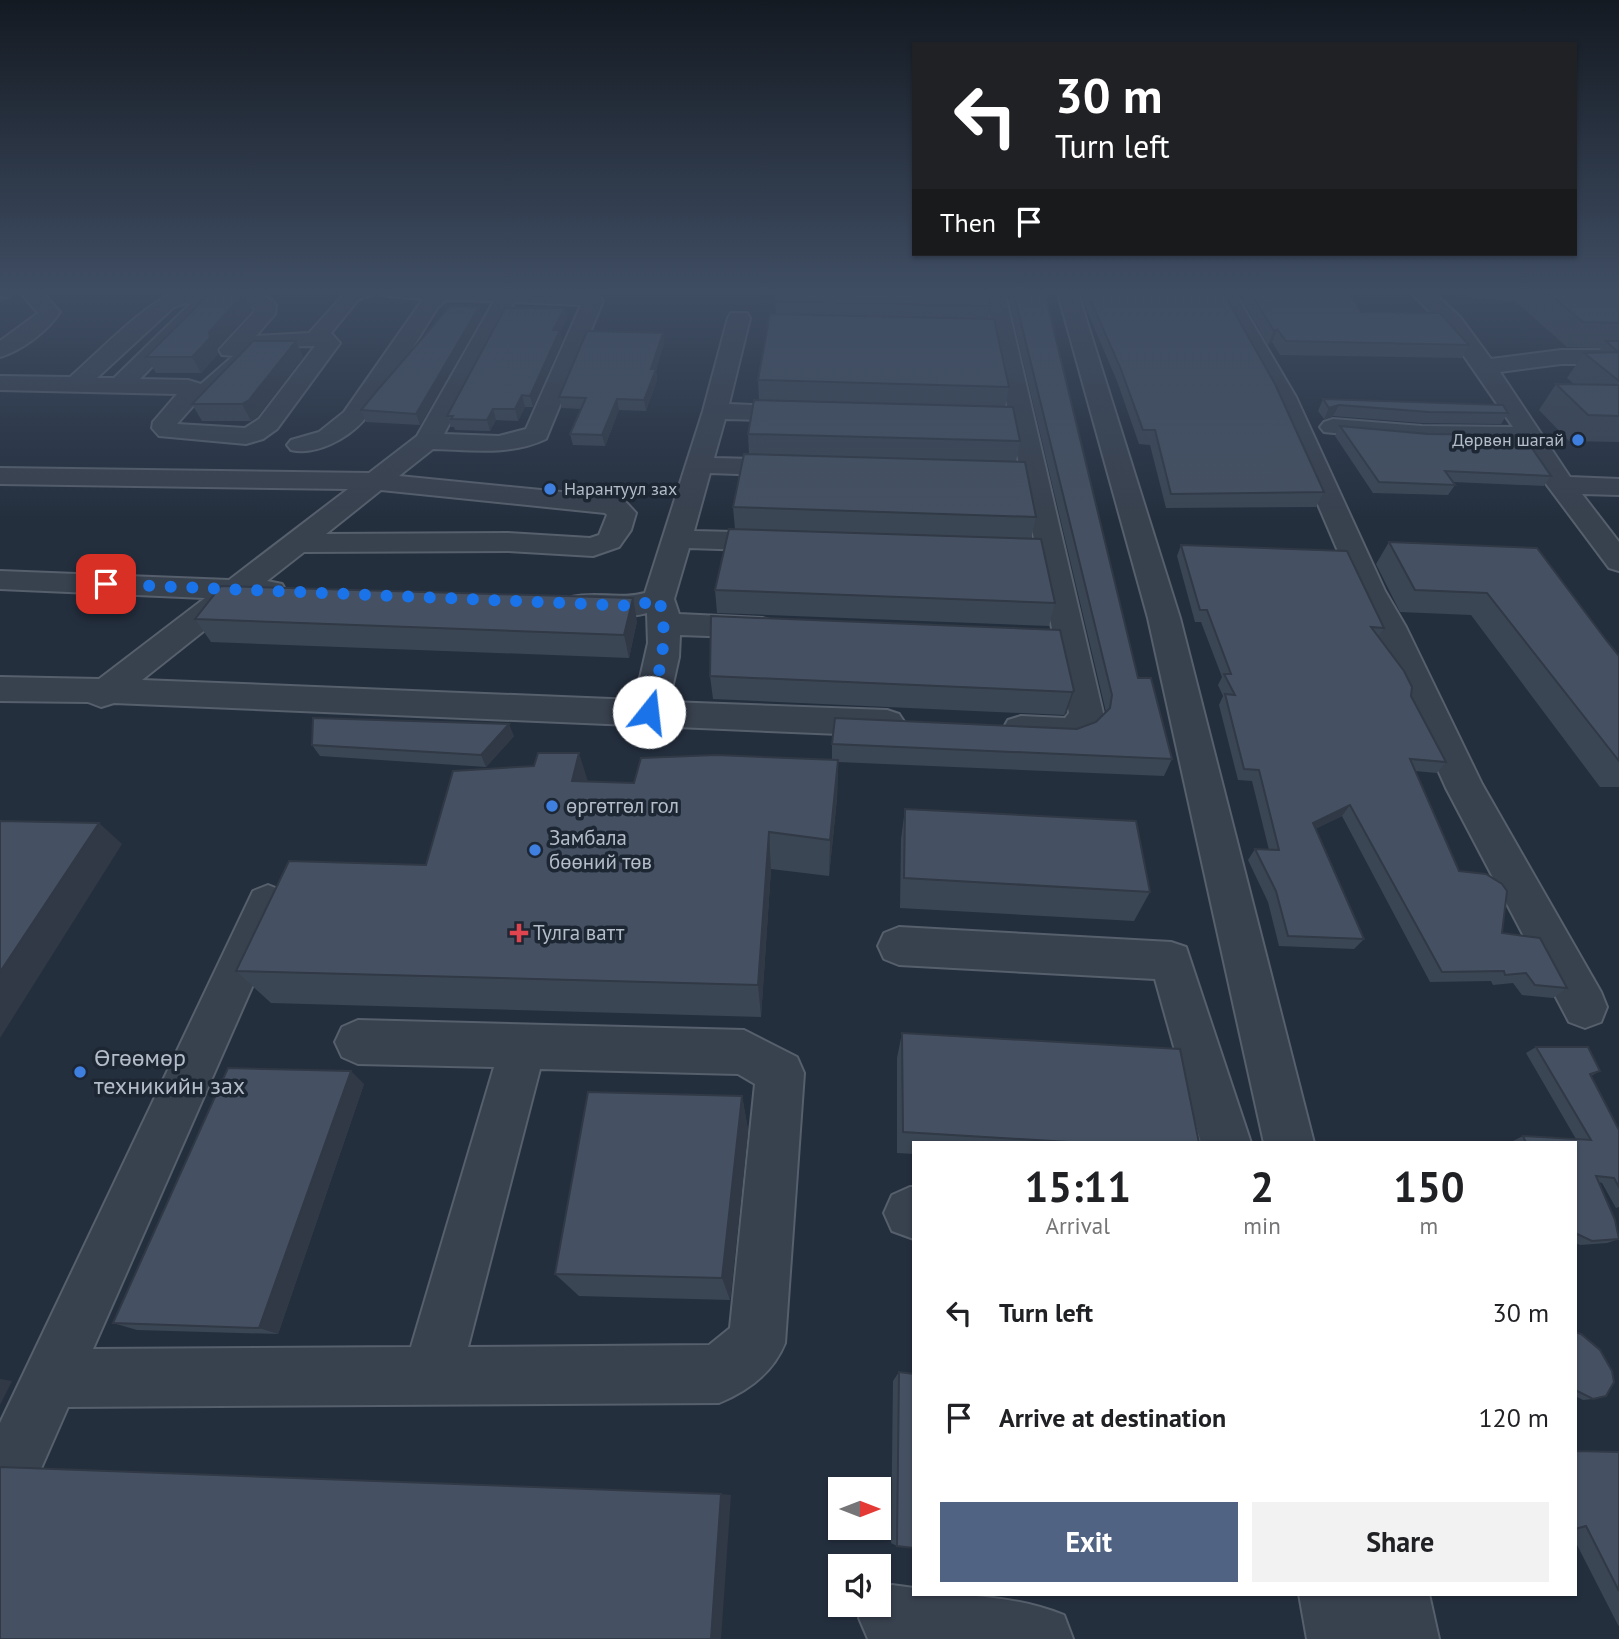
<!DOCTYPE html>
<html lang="en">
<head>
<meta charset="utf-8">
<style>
	body { margin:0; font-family:"PT Sans",sans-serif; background:#f2f2f2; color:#202124; height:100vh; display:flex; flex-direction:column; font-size:26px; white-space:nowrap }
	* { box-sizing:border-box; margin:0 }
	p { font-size:23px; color:#757577 }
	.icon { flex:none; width:38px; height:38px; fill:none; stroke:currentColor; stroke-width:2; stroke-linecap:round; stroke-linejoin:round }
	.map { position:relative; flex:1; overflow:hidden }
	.panel { position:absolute; left:912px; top:1141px; width:665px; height:455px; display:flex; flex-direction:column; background:#fff; border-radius:0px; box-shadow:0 2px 5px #0004 }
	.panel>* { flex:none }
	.top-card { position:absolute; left:912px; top:42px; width:665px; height:214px; border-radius:0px; box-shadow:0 2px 5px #0004; background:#202124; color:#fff; overflow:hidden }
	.needle { width:46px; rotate:90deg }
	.tools { position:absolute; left:828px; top:1477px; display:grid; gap:14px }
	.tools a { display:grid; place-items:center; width:63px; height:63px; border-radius:0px; background:#fff; box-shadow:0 2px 5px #0004; font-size:35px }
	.pin { position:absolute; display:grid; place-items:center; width:60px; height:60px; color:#fff; margin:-30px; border-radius:14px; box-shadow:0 4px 10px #0006 }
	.me { position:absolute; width:77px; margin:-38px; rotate:16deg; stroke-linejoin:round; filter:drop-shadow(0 0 5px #0008) }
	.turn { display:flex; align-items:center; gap:24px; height:147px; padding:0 28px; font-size:32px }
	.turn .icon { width:91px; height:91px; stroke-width:2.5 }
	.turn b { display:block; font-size:49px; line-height:60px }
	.then { display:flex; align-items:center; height:66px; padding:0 28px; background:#0003; gap:14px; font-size:26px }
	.eta { display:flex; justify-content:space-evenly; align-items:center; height:119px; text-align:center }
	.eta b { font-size:42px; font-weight:700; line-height:49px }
	.button { display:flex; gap:14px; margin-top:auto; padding:14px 28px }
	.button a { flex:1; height:80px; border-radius:0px; background:#506383; color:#fff; font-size:28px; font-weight:700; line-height:80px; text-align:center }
	.button a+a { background:#f2f2f2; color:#202124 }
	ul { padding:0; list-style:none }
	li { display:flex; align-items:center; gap:21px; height:105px; padding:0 28px }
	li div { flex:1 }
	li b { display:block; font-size:26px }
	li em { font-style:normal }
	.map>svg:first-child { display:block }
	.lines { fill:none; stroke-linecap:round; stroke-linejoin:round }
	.minor-casing { stroke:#565f6c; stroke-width:4 }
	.major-casing { stroke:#414a57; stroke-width:4 }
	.minor { fill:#38414e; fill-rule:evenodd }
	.major { fill:#56606e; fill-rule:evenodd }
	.wall { fill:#3b4654 }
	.shaded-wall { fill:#303945 }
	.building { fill:#455162; stroke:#303945; stroke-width:2 }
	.route { stroke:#1a73e8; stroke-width:12; stroke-dasharray:0 21.6 }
	.shop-dot { fill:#3f7fe0; stroke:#1d2633; stroke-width:2.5 }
	.health-dot { fill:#e0444e; stroke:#1d2633; stroke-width:2.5 }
	.labels { text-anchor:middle; stroke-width:7; stroke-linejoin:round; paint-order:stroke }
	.far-poi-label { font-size:18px; fill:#b4bcc9; stroke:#1d2633; text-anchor:end }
	.poi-label { font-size:21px; fill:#b4bcc9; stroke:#1d2633; text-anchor:start }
	.near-poi-label { font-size:24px; fill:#b4bcc9; stroke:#1d2633; text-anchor:start }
</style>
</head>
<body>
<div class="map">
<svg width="1619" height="1639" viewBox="0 0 1619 1639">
	<rect width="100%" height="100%" fill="#242f3e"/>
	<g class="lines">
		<defs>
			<g id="minor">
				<path d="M 18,290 L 40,290 L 60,312 C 48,331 21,351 0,357 L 0,341 L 38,313 Z"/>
				<path d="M 348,290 L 573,291 L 600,297 L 603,301 L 546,439 C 510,456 472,450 433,449 L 399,476 L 613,497 L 623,499 L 636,513 L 631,530 L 619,547 L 593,556 L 508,551 L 304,552 L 267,581 L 282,584 L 286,591 L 282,598 L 271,601 L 244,599 L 142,680 L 635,700 L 648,643 L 647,613 C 625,619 594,617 572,611 L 567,604 L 572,597 C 596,591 621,600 645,593 L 703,411 L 728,318 L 731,313 L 747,313 L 750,318 L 729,404 L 804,407 L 813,409 L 816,414 L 813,419 L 804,421 L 725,419 L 714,458 L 793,460 L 802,462 L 806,468 L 802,474 L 793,476 L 710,473 L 694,531 L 780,533 L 790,536 L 794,542 L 790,548 L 780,551 L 689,548 L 674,599 L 679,614 L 762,618 L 773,621 L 778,628 L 773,635 L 762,638 L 680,635 L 679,657 L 669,702 L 887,710 L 899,714 L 905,723 L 899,732 L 887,736 L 114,703 L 101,707 L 88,702 L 0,701 L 0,677 L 99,679 L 205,598 L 0,589 L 0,571 L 229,580 L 348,489 L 0,484 L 0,468 L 369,473 L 417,436 L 494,301 L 446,300 L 438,307 C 414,344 391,387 363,421 C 347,439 315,456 291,450 L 287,445 L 291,440 L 319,432 L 344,412 L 423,299 L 387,296 L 377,290 L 374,294 L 358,300 L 331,333 L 340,343 L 277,429 L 263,439 L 246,444 L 159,436 L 152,428 L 153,422 L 177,394 L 0,390 L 0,376 L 70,377 C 95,356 149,298 179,292 C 196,288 214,295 231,294 C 245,294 268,292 276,305 L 275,314 L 256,336 L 309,333 ZM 514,302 L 581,305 L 526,429 L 499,436 L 444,434 ZM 185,303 L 190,304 L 114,378 L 97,378 L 174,307 ZM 249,306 L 255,308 L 254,312 L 219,350 L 222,355 L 233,356 L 201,384 L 188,380 L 140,379 L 210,307 ZM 315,346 L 259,419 L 245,428 L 177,424 L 193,406 L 224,391 L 267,347 ZM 381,490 L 605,513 L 607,515 L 599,535 L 590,538 L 508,533 L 326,534 Z"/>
				<path d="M 984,290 L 1004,290 L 1103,713 C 1104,753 1034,746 1008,738 L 1003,729 L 1008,720 L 1021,716 L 1065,718 L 1069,713 Z"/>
				<polygon points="1057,290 1077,290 1180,618 1314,1143 1264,1143 1148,618"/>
				<polygon points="1213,290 1233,290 1296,397 1385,591 1406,627 1482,784 1601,992 1607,1007 1601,1022 1585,1028 1569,1022 1446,788 1374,627 1355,591 1272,397"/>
				<polygon points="1409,290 1431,290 1460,317 1491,359 1561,350 1619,350 1619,364 1561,364 1500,372 1570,477 1619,479 1619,495 1582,494 1619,542 1619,571 1609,568 1547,485 1522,443 1422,442 1324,432 1320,427 1324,422 1333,419 1422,426 1513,427 1444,327"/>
				<path d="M 268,885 L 283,891 L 289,903 L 93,1349 L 411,1347 L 494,1067 L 358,1064 L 342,1057 L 335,1042 L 342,1027 L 358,1020 L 744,1030 L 797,1057 L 804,1073 L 785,1343 C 773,1373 748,1391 719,1403 L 68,1407 L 22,1512 L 0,1521 L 0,1423 L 253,891 ZM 540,1069 L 738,1074 L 755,1084 L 730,1328 L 709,1345 L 468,1347 Z"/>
				<polygon points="899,927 1171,942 1186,947 1251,1143 1201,1143 1155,979 899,965 884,959 878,946 884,933"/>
				<polygon points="910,1187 914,1187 914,1239 892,1231 884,1213 892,1195"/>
				<path d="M 892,1585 L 914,1588 L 914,1594 C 963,1594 1017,1596 1064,1615 L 1073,1639 L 868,1639 L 859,1618 L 865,1605 L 878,1605 L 878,1591 Z"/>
				<polygon points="1299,1594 1429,1594 1439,1639 1307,1639"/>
			</g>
			<polygon id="major" points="0,290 15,290 7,298 0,300"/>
		</defs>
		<use href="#minor" class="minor-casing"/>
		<use href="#major" class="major-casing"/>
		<use href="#minor" class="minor"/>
		<use href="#major" class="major"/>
	</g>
	<g class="wall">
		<polygon points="235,290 276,290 270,296 256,292 235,291"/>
		<polygon points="1011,290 1044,290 1138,678 1172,759 1164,776 838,762 837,798 829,876 771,869 761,1017 271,1003 236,971 426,865 588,782 634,783 832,760 832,744 1077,729 1096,722 1106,712 1009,302"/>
		<polygon points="1078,290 1222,290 1324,492 1316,507 1166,508 1150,445 1139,444 1117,381"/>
		<polygon points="1245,290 1347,290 1361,312 1469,345 1462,358 1280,355 1272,342 1268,345 1242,300"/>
		<polygon points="1462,290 1619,290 1619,442 1569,441 1539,410 1556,384 1575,385 1567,378 1584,353 1598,352 1601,348 1567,347 1515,301 1472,298"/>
		<polygon points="244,294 252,310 217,348 218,354 201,373 156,373 146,357"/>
		<polygon points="775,301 990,306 988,319 1009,387 1005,407 1020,441 1016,461 1036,517 1031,539 1055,603 1049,626 717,613 715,590 735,529 733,507 749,454 748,434 759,400 758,380 776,314"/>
		<polygon points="479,307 482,318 420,425 366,422 361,410"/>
		<polygon points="567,319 560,332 562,341 533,407 525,407 518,421 496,420 490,431 455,430 454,427 451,427 447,416"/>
		<polygon points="296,341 303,357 257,417 251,421 202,421 192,404"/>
		<polygon points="664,343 656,370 657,380 646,411 619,410 605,446 573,445 570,434 582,409 562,408 559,397"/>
		<polygon points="1323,399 1508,413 1501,424 1422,423 1333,416 1324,419 1318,411"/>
		<polygon points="1340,426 1551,476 1544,486 1453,482 1455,485 1448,495 1373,493 1335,436"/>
		<polygon points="1389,542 1606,640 1619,656 1619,787 1600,787 1471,615 1400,612 1376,564"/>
		<polygon points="1181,545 1384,628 1378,637 1446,762 1437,773 1415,771 1459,871 1502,933 1567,988 1553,998 1522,995 1513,983 1493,985 1491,981 1430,982 1342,816 1315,829 1364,939 1354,949 1279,946 1268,902 1248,860 1255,849 1269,850 1252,781 1238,780 1219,705 1223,696 1218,685 1222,677 1201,622 1195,622 1177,556"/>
		<polygon points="195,619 637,621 629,658 211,642"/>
		<polygon points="710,676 1074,691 1066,714 1064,715 713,699"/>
		<polygon points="514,736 486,767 320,756 312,745"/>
		<polygon points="905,809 1150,892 1134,921 900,908 901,839"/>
		<polygon points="902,1033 1199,1143 914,1143 914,1154 897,1153 897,1058"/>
		<polygon points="1536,1047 1600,1071 1591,1076 1619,1130 1619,1207 1616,1208 1602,1183 1599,1182 1619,1239 1607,1243 1580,1245 1575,1243 1575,1143 1513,1143 1513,1141 1523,1136 1576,1139 1526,1053"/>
		<polygon points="364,1084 278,1334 137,1330 113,1323"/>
		<polygon points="742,1096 748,1130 730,1300 579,1296 555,1274"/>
		<polygon points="1575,1332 1593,1399 1583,1400 1575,1396"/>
		<polygon points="899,1372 897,1546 891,1543 893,1381"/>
		<polygon points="1575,1451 1619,1452 1619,1626 1618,1625 1575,1541"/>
	</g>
	<g class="shaded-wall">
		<polygon points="269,290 276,290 270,296 268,291"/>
		<polygon points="244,294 252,310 217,348 218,354 201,373 192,357 209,332"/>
		<polygon points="479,307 482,318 420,425 416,414"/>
		<polygon points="565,308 567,319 560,332 562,341 533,407 530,396 553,330"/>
		<polygon points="1277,329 1272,342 1268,345 1274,331"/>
		<polygon points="663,333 664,343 656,370 657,380 646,411 644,400 651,369"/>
		<polygon points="296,341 303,357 257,417 251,421 242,404"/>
		<polygon points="522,395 525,407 518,421 515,409"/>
		<polygon points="617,399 619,410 605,446 602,435"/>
		<polygon points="1339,405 1333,416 1324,419 1329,408"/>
		<polygon points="493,409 496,420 490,431 487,420"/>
		<polygon points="633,598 637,621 629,658 624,635"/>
		<polygon points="1074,691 1066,714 1064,715 1072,692"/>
		<polygon points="509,724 514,736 486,767 481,755"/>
		<polygon points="579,753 591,791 572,781"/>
		<polygon points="838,760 837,798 829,876 830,840"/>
		<polygon points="1350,805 1342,816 1305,834 1313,823"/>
		<polygon points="99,823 122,844 0,1038 0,972"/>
		<polygon points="769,832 771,869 761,1017 758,985"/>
		<polygon points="351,1071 364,1084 278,1334 259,1328"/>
		<polygon points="742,1096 748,1130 730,1300 722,1278"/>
		<polygon points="0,1379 12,1381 0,1405"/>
		<polygon points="721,1494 731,1495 721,1639 711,1639"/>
	</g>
	<g class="building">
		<polygon points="777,290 987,290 990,306 775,301"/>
		<polygon points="1013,290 1044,290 1138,678 1151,678 1172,759 832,744 835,718 1077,729 1096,722 1110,708 1112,695"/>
		<polygon points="1086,290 1222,290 1275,384 1324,492 1171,494 1155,430 1143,430 1120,367"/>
		<polygon points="1249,290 1347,290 1361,312 1440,313 1469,345 1286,341 1277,329 1274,331"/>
		<polygon points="1545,290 1619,290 1619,323 1583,322"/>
		<polygon points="210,293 244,294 209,332 210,338 192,357 146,357"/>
		<polygon points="450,306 479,307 416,414 361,410 375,393"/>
		<polygon points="505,308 565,308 553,330 560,330 530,396 522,395 515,409 493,409 487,420 451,419 453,416 447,416"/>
		<polygon points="770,314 994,319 1009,387 758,380"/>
		<polygon points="587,331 663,333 651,369 656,369 644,400 617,399 602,435 570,434 586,398 559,397"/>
		<polygon points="253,341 296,341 249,400 242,404 192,404"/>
		<polygon points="1606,341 1619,341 1619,381 1584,353 1618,352"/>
		<polygon points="1556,384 1619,385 1619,416 1588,415"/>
		<polygon points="1323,399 1503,405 1508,413 1429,412 1339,405 1329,408"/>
		<polygon points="754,400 1013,407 1020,441 748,434"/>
		<polygon points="1340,426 1428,434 1523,435 1551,476 1445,471 1455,485 1379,482"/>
		<polygon points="744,454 1025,462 1036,517 733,507"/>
		<polygon points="729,529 1041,539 1055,603 715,590"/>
		<polygon points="1389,542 1537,548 1606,640 1619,656 1619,761 1487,593 1415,590"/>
		<polygon points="1181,545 1347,551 1384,628 1371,627 1404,671 1412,687 1411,696 1446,762 1410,759 1459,871 1486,874 1502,884 1507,891 1502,933 1540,938 1567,988 1535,985 1526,973 1505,975 1504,971 1442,972 1350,805 1313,823 1364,939 1288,936 1276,891 1255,849 1279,850 1259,770 1244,769 1225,694 1235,695 1224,674 1231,674 1207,610 1200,610"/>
		<polygon points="221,586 633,598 624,635 195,619"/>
		<polygon points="711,616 1060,630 1074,691 1072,692 710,676"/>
		<polygon points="313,718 509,724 481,755 312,745"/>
		<polygon points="538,753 579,753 572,781 634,783 641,758 716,755 838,760 830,840 769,832 758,985 236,971 289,861 426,865 453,771 534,766"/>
		<polygon points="905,809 1136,821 1150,892 904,878"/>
		<polygon points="0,821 99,823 0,972"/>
		<polygon points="902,1033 1180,1049 1199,1143 1085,1143 903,1132"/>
		<polygon points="1536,1047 1588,1047 1600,1071 1590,1074 1619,1130 1619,1187 1614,1178 1596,1176 1615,1220 1619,1239 1592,1241 1575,1233 1575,1143 1526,1143 1523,1136 1591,1140"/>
		<polygon points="228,1068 351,1071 259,1328 113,1323"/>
		<polygon points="588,1092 742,1096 722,1278 555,1274"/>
		<polygon points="1575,1332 1581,1334 1600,1350 1612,1371 1614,1382 1606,1396 1593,1399 1575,1390"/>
		<polygon points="899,1372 914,1374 914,1548 897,1546"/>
		<polygon points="1575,1451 1619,1452 1619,1591 1586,1526 1575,1529"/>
		<polygon points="0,1467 721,1494 711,1639 0,1639"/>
	</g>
	<linearGradient id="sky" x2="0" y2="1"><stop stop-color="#141a22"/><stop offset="0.56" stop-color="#3f4d63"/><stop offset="1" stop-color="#3f4d63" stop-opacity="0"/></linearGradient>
	<rect width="1619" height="520" fill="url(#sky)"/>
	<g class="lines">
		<path class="route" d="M 106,584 L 635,606 L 659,599 C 670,639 659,672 649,712"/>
	</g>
	<g class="shop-dot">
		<circle cx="1578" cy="440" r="7"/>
		<circle cx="550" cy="489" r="7"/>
		<circle cx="552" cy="806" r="7"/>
		<circle cx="535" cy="850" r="7"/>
		<circle cx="80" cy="1072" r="7"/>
	</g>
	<path class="health-dot" d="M515.5 922.5h7v7h7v7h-7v7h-7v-7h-7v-7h7z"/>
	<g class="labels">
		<g class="far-poi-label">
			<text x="1564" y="446">Дөрвөн шагай</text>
			<text x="564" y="495" text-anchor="start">Нарантуул зах</text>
		</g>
		<g class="poi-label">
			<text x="566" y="813">өргөтгөл гол</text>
			<text x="549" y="845">Замбала<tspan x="549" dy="24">бөөний төв</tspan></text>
			<text x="533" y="940">Тулга ватт</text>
		</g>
		<g class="near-poi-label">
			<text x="94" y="1066">Өгөөмөр<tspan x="94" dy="28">техникийн зах</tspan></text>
		</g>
	</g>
</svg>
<div class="tools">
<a><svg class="needle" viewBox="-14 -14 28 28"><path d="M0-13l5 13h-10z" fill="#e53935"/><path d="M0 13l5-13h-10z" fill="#757577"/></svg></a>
<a><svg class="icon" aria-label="sound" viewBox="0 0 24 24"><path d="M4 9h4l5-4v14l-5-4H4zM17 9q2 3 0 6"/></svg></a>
</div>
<div class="pin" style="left:106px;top:584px;background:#d93025"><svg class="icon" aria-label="arrive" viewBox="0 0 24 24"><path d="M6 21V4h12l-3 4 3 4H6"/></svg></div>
<svg class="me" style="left:649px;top:712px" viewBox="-20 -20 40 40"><circle r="19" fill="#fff"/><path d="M0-13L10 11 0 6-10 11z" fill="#1a73e8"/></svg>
<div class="top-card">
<div class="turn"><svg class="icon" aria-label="left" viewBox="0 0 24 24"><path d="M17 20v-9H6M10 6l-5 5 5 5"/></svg><div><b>30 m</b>Turn left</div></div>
<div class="then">Then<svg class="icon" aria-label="arrive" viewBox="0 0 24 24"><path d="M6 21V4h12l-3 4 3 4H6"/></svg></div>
</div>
<section class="panel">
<div class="eta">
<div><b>15:11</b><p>Arrival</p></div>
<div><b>2</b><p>min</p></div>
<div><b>150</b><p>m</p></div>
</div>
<ul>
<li><svg class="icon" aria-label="left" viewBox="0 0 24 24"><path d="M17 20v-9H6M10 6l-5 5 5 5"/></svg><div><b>Turn left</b></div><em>30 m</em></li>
<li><svg class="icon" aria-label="arrive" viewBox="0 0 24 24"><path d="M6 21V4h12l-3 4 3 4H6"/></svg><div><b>Arrive at destination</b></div><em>120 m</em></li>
</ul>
<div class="button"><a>Exit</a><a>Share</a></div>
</section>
</div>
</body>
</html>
